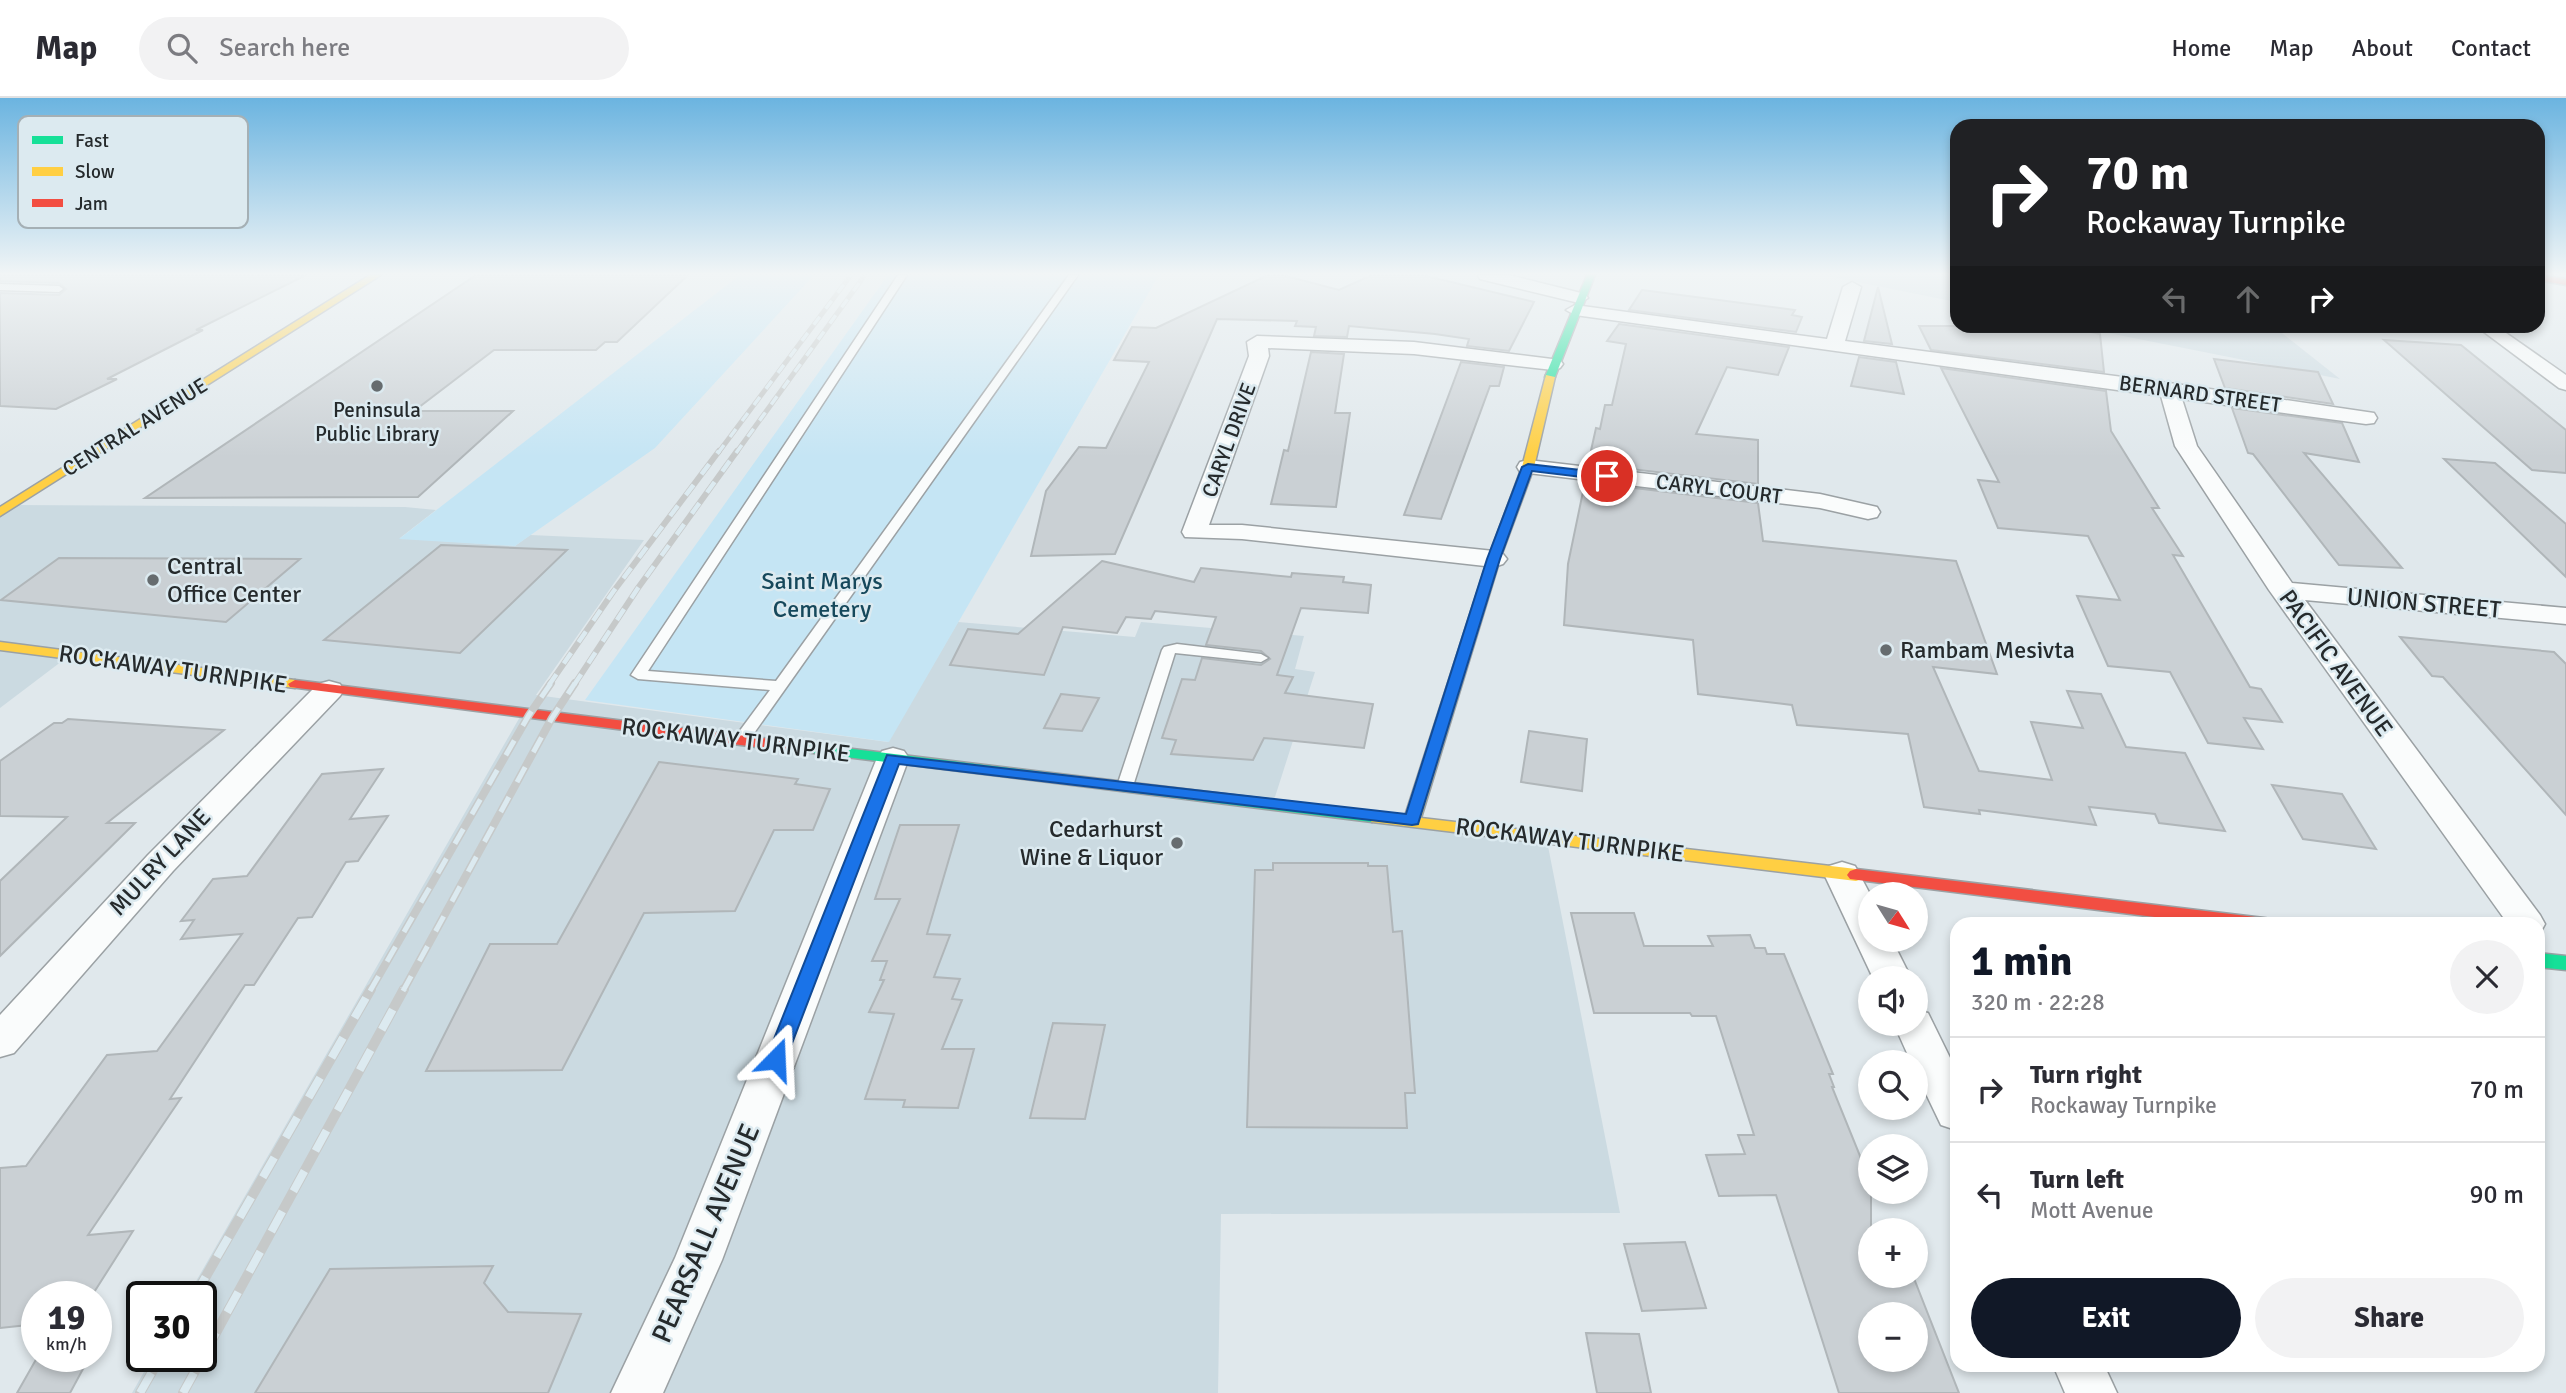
<!DOCTYPE html>
<html lang="en">
<head>
<meta charset="utf-8">
<style>
	body { margin:0; font-family:Signika,sans-serif; background:#f2f2f3; color:#2b2b33; height:100vh; display:flex; flex-direction:column; font-size:26px; white-space:nowrap }
	* { box-sizing:border-box; margin:0 }
	p { font-size:23px; color:#7c7c81 }
	.icon { flex:none; width:38px; height:38px; fill:none; stroke:currentColor; stroke-width:2; stroke-linecap:round; stroke-linejoin:round }
	.map { position:relative; flex:1; overflow:hidden }
	.sheet { position:absolute; left:1950px; top:819px; width:595px; height:455px; display:flex; flex-direction:column; background:#fff; border-radius:21px; box-shadow:0 4px 10px #0003 }
	.sheet>* { flex:none }
	.top-card { position:absolute; left:1950px; top:21px; width:595px; height:214px; border-radius:21px; box-shadow:0 4px 10px #0003; background:#202124; color:#fff; overflow:hidden }
	.needle { width:46px; rotate:127deg }
	.tools { position:absolute; left:1858px; top:784px; display:grid; gap:14px }
	.tools a { display:grid; place-items:center; width:70px; height:70px; border-radius:50%; background:#fff; box-shadow:0 4px 10px #0003; font-size:35px }
	.speed { position:absolute; left:21px; top:1183px; display:flex; gap:14px; font-size:35px; font-weight:700; text-align:center }
	.speed>* { display:grid; place-content:center; width:91px; height:91px; border-radius:50%; background:#fff; box-shadow:0 4px 10px #0003; line-height:1 }
	.speed small { font-size:18px; font-weight:400 }
	.speed .limit { border:4px solid #111; border-radius:10px; background:#fff; color:#111 }
	.pin { position:absolute; display:grid; place-items:center; width:60px; height:60px; color:#fff; margin:-30px; border:4px solid #fff; border-radius:50%; box-shadow:0 2px 7px #0007 }
	.me { position:absolute; width:77px; margin:-38px; rotate:21deg; stroke-linejoin:round; filter:drop-shadow(0 0 5px #0008) }
	.turn { display:flex; align-items:center; gap:24px; height:147px; padding:0 21px; font-size:32px }
	.turn .icon { width:91px; height:91px; stroke-width:2.5 }
	.turn b { display:block; font-size:49px; line-height:60px }
	.lanes { display:flex; align-items:center; height:66px; padding:0 21px; background:#0003; justify-content:center; gap:35px; direction:ltr }
	.lanes .off { opacity:.35 }
	.round { display:grid; place-items:center; flex:none; width:74px; height:74px; border-radius:37px; background:#f2f2f3 }
	.summary { display:flex; align-items:center; justify-content:space-between; height:119px; padding:0 21px }
	h1 { font-size:42px; font-weight:800; line-height:52px; color:#111827 }
	.cta { display:flex; gap:14px; margin-top:auto; padding:14px 21px }
	.cta a { flex:1; height:80px; border-radius:42px; background:#111827; color:#fff; font-size:28px; font-weight:800; line-height:80px; text-align:center }
	.cta a+a { background:#f2f2f3; color:#2b2b33 }
	ul { padding:0; list-style:none }
	li { display:flex; align-items:center; gap:21px; height:105px; padding:0 21px; border-top:2px solid #e1e1e2 }
	li div { flex:1 }
	li b { display:block; font-size:26px }
	li em { font-style:normal }
	header { display:flex; align-items:center; gap:42px; box-sizing:border-box; height:98px; padding:0 35px; background:#fff; border-bottom:2px solid #e1e1e2 }
	header strong { font-size:33px }
	nav { display:flex; gap:38px; margin-inline-start:auto; font-size:24px }
	.search { width:490px; height:63px; background:#f2f2f3; display:flex; align-items:center; gap:18px; box-sizing:border-box; padding:0 24px; border-radius:38px; color:#7c7c81; font-size:26px }
	.map>svg:first-child { display:block }
	.built { fill:#cbdae1 }
	.green { fill:#c5e5f4 }
	.building { fill:#cad0d4; stroke:#b0b6b9; stroke-width:2; fill-rule:evenodd }
	.lines { fill:none; stroke-linecap:round; stroke-linejoin:round }
	.lane-casing { stroke:#9ba1a4; stroke-width:3 }
	.street-casing { stroke:#9ba1a4; stroke-width:3 }
	.fast-casing { stroke:#9ba1a4; stroke-width:3 }
	.slow-casing { stroke:#9ba1a4; stroke-width:3 }
	.jam-casing { stroke:#9ba1a4; stroke-width:3 }
	.lane { fill:#fafcfc; fill-rule:evenodd }
	.street { fill:#fafcfc; fill-rule:evenodd }
	.fast { fill:#16e098; fill-rule:evenodd }
	.slow { fill:#ffcf43; fill-rule:evenodd }
	.jam { fill:#f24e42; fill-rule:evenodd }
	.rail-far3-casing { stroke:#c6c9c9; stroke-width:5 }
	.rail-far2-casing { stroke:#c6c9c9; stroke-width:6 }
	.rail-far1-casing { stroke:#c6c9c9; stroke-width:8 }
	.rail-casing { stroke:#c6c9c9; stroke-width:10 }
	.rail-far3 { stroke:#dceaf0; stroke-width:3.5; stroke-dasharray:10; stroke-linecap:butt }
	.rail-far2 { stroke:#dceaf0; stroke-width:4.5; stroke-dasharray:13; stroke-linecap:butt }
	.rail-far1 { stroke:#dceaf0; stroke-width:5; stroke-dasharray:17; stroke-linecap:butt }
	.rail { stroke:#dceaf0; stroke-width:8; stroke-dasharray:23; stroke-linecap:butt }
	.route { fill:#1a73e8; stroke:#114b97; stroke-width:2 }
	.poi-dot { fill:#666c6f; stroke:#dceaf0; stroke-width:2.5 }
	.labels { text-anchor:middle; stroke-width:5; stroke-linejoin:round; paint-order:stroke }
	.far-street-label { font-size:21px; fill:#252a2c; stroke:#dceaf0 }
	.far-poi-label { font-size:21px; fill:#252a2c; stroke:#dceaf0 }
	.poi-label { font-size:24px; fill:#252a2c; stroke:#dceaf0; text-anchor:start }
	.park-label { font-size:24px; fill:#16485b; stroke:#dceaf0 }
	.street-label { font-size:24px; fill:#252a2c; stroke:#dceaf0 }
	.near-street-label { font-size:28px; fill:#252a2c; stroke:#dceaf0 }
	.key { fill:#dceaf0; stroke:#a5b0b5; stroke-width:2 }
	.key-label { font-size:19px; fill:#252a2c }
</style>
</head>
<body>
<header>
<strong>Map</strong>
<div class="search"><svg class="icon" aria-label="search" viewBox="0 0 24 24"><circle cx="10" cy="10" r="6"/><path d="M15 15l6 6"/></svg>Search here</div>
<nav><a>Home</a><a>Map</a><a>About</a><a>Contact</a></nav>
</header>
<div class="map">
<svg width="2566" height="1295" viewBox="0 0 2566 1295">
	<rect width="100%" height="100%" fill="#e0e8ec"/>
	<g class="built">
		<polygon points="1823,177 1956,177 1956,204"/>
		<polygon points="2073,228 2273,228 2340,281"/>
		<polygon points="11,407 405,409 436,412 400,440 515,448 530,437 644,442 536,597 888,644 958,524 1135,539 1141,524 1304,538 1295,571 1315,574 1274,702 1547,743 1620,1115 1221,1116 1218,1295 132,1295 153,1258 201,1258 201,1199 187,1199 521,617 70,557 0,610 0,413"/>
	</g>
	<g class="green">
		<polygon points="740,177 814,177 655,350 515,448 399,441"/>
		<polygon points="888,177 1159,177 889,644 585,602"/>
	</g>
	<g class="building">
		<polygon points="0,177 306,177 196,232 203,232 107,281 117,281 56,311 0,308 0,195 59,197 66,191 59,185 0,183"/>
		<polygon points="476,177 688,177 617,244 605,244 596,252 494,252 414,313 513,313 418,399 145,400"/>
		<polygon points="1268,177 1282,177 1339,192 1372,177 1422,177 1534,204 1509,253 1467,248 1469,241 1435,236 1349,228 1347,239 1314,238 1316,229 1295,228 1297,223 1217,221 1115,456 1031,458 1046,393 1079,349 1106,350 1149,264 1114,262 1132,229 1156,230"/>
		<polygon points="1878,189 1892,246 1864,243"/>
		<polygon points="1642,192 1795,212 1792,217 1802,219 1796,234 1629,212"/>
		<polygon points="1619,226 1789,249 1778,277 1727,269 1696,336 1758,342 1758,386 1588,366 1596,330 1600,331 1605,307 1612,307 1626,246 1607,243"/>
		<polygon points="1919,228 2044,228 2091,234 2100,236 2104,274 1931,252"/>
		<polygon points="2384,242 2461,247 2566,332 2566,375 2532,372"/>
		<polygon points="1311,254 1344,256 1335,315 1350,315 1336,409 1271,406 1284,352 1288,353"/>
		<polygon points="1859,259 1896,264 1904,296 1851,288"/>
		<polygon points="2214,261 2318,274 2333,306 2225,290"/>
		<polygon points="1461,264 1504,269 1499,288 1490,288 1441,421 1404,417"/>
		<polygon points="1941,270 2106,293 2111,333 2159,410 2152,410 2183,458 2173,457 2250,589 2261,591 2282,624 2244,620 2263,651 2208,645 2170,574 2108,568 2077,498 2120,502 2088,438 1998,430 1978,382 1999,384"/>
		<polygon points="2232,310 2342,325 2359,364 2304,355 2402,470 2339,467 2253,356 2248,355"/>
		<polygon points="2444,361 2495,365 2566,426 2566,479"/>
		<polygon points="1585,384 1758,405 1763,443 1956,463 1997,576 1933,569 1979,673 2052,682 2031,624 2083,630 2067,593 2101,596 2126,649 2185,655 2225,733 2159,725 2155,716 2089,709 2096,727 1979,712 1980,716 1924,709 1908,636 1797,627 1792,607 1698,596 1693,542 1564,527 1568,466"/>
		<polygon points="441,447 567,452 460,555 324,542"/>
		<polygon points="59,460 300,461 226,524 1,502"/>
		<polygon points="1102,463 1194,484 1201,470 1291,479 1292,475 1344,479 1343,484 1371,487 1368,515 1301,510 1277,577 1293,579 1285,595 1373,606 1364,650 1264,640 1253,662 1171,656 1176,642 1162,640 1182,581 1195,582 1202,560 1261,567 1270,561 1261,553 1206,547 1216,519 1155,513 1151,521 1126,519 1117,535 1063,529 1044,577 950,567 968,531 1018,536"/>
		<polygon points="2400,539 2554,554 2566,566 2566,717 2443,579 2432,578"/>
		<polygon points="1061,596 1099,600 1082,633 1044,630"/>
		<polygon points="68,621 224,632 107,725 135,725 0,858 0,783 67,719 0,718 0,663 54,625 62,625"/>
		<polygon points="1529,633 1587,641 1582,693 1521,684"/>
		<polygon points="659,664 798,681 795,686 830,691 813,732 774,732 735,813 644,815 562,972 426,973 490,846 557,846"/>
		<polygon points="383,671 350,721 388,718 358,763 346,764 312,819 298,820 254,887 245,887 170,1001 181,1000 88,1137 133,1133 91,1199 37,1199 37,1226 0,1230 0,1070 26,1068 107,957 157,953 242,836 181,841 194,822 181,823 213,781 247,778 322,676"/>
		<polygon points="2272,687 2342,696 2376,751 2303,741"/>
		<polygon points="900,727 959,727 927,836 950,837 934,879 960,881 952,901 962,902 942,951 974,951 958,1010 903,1009 905,1002 865,1001 894,916 869,914 884,882 880,882 887,863 872,863 900,801 875,801"/>
		<polygon points="1273,765 1368,765 1368,768 1387,768 1393,834 1402,833 1407,892 1415,995 1405,995 1407,1030 1247,1029 1255,772 1273,772"/>
		<path d="M 1571,815 L 1634,815 L 1644,848 L 1713,848 L 1708,838 L 1750,837 L 1755,850 L 1765,850 L 1767,856 L 1784,856 L 1833,976 L 1829,976 L 1834,989 L 1832,989 L 1871,1085 L 1871,1178 L 1913,1178 L 1959,1295 L 1839,1295 L 1776,1097 L 1719,1098 L 1706,1057 L 1745,1056 L 1738,1037 L 1754,1037 L 1716,918 L 1692,918 L 1690,915 L 1594,915 ZM 1871,1216 L 1916,1216 L 1916,1262 L 1871,1262 Z"/>
		<polygon points="1053,925 1105,927 1085,1021 1030,1020"/>
		<polygon points="1685,1144 1706,1210 1642,1213 1624,1146"/>
		<polygon points="493,1168 484,1185 508,1214 581,1216 548,1295 255,1295 330,1171"/>
		<polygon points="1586,1235 1639,1236 1651,1295 1597,1295"/>
		<polygon points="38,1258 90,1258 70,1295 17,1295"/>
	</g>
	<g class="lines">
		<defs>
			<g id="lane">
				<polygon points="898,177 907,177 648,573 776,583 1069,177 1078,177 747,645 735,645 733,642 770,592 638,581 631,577"/>
				<polygon points="0,186 59,188 63,191 59,194 0,192"/>
				<polygon points="1177,546 1261,556 1268,560 1261,564 1175,555 1133,688 1125,693 1119,692 1117,688 1162,552 1164,549"/>
			</g>
			<g id="street">
				<polygon points="1478,177 1509,177 1585,196 1588,200 1579,205 1480,181"/>
				<polygon points="1852,184 1861,189 1845,243 2169,285 2374,315 2377,320 2374,325 2366,326 2182,301 2197,348 2292,485 2566,510 2566,526 2305,502 2540,817 2545,826 2540,835 2538,836 2538,826 2508,826 2269,492 2175,348 2161,298 1575,217 1566,212 1575,207 1827,241 1843,189"/>
				<polygon points="2476,228 2496,228 2566,277 2566,292 2559,290"/>
				<polygon points="1257,238 1414,244 1560,262 1563,266 1560,270 1553,272 1414,256 1268,250 1269,258 1209,427 1242,427 1494,453 1503,456 1507,461 1503,466 1494,469 1242,441 1185,439 1182,434 1249,258 1247,244"/>
				<polygon points="1528,362 1820,396 1877,409 1880,414 1877,419 1868,421 1820,410 1520,374 1517,369 1520,364"/>
				<polygon points="329,583 340,586 344,592 340,598 173,773 14,955 0,959 0,917 148,757 318,586"/>
				<polygon points="893,650 904,653 909,660 722,1162 663,1295 611,1295 675,1160 877,660 882,653"/>
				<polygon points="1842,764 1855,768 1871,798 1871,842 1892,842 1911,880 1873,880 1824,776 1829,768"/>
				<polygon points="1916,912 1928,915 1956,972 1956,1032 1941,1027 1916,975 1916,964 1911,964 1894,926 1916,926"/>
				<polygon points="2053,1267 2104,1267 2117,1295 2065,1295"/>
			</g>
			<g id="fast">
				<polygon points="1587,177 1595,177 1555,279 1546,281 1545,279"/>
				<polygon points="795,644 1372,714 1380,719 1372,724 789,652 787,649 789,646"/>
				<polygon points="2538,855 2566,858 2566,872 2538,869"/>
			</g>
			<g id="slow">
				<polygon points="370,177 381,177 0,418 0,409"/>
				<polygon points="1546,277 1555,279 1534,369 1500,461 1421,720 1856,771 1862,773 1865,777 1862,781 1856,783 1372,724 1364,719 1372,714 1405,718 1488,461 1522,369"/>
				<polygon points="0,544 295,582 302,586 295,590 0,552"/>
			</g>
			<g id="jam">
				<polygon points="2538,177 2566,181 2566,187 2538,182"/>
				<polygon points="295,582 795,644 803,649 795,654 290,589 288,586"/>
				<polygon points="1856,771 2264,820 2271,821 2273,826 2211,826 1850,781 1847,777 1850,773"/>
			</g>
		</defs>
		<use href="#lane" class="lane-casing"/>
		<use href="#street" class="street-casing"/>
		<use href="#fast" class="fast-casing"/>
		<use href="#slow" class="slow-casing"/>
		<use href="#jam" class="jam-casing"/>
		<use href="#lane" class="lane"/>
		<use href="#street" class="street"/>
		<use href="#fast" class="fast"/>
		<use href="#slow" class="slow"/>
		<use href="#jam" class="jam"/>
		<defs>
			<g id="rail-far3">
				<polyline points="718,355 851,177"/>
				<polyline points="736,355 865,177"/>
			</g>
			<g id="rail-far2">
				<polyline points="549,587 613,494 719,353"/>
				<polyline points="574,587 638,490 737,353"/>
			</g>
			<g id="rail-far1">
				<polyline points="370,893 529,617 551,585"/>
				<polyline points="403,893 552,620 575,585"/>
			</g>
			<g id="rail">
				<polyline points="194,1199 371,891"/>
				<polyline points="140,1295 161,1258"/>
				<polyline points="183,1295 404,891"/>
			</g>
		</defs>
		<use href="#rail-far3" class="rail-far3-casing"/>
		<use href="#rail-far2" class="rail-far2-casing"/>
		<use href="#rail-far1" class="rail-far1-casing"/>
		<use href="#rail" class="rail-casing"/>
		<use href="#rail-far3" class="rail-far3"/>
		<use href="#rail-far2" class="rail-far2"/>
		<use href="#rail-far1" class="rail-far1"/>
		<use href="#rail" class="rail"/>
	</g>
	<linearGradient id="sky" x2="0" y2="1"><stop stop-color="#6bb4e0"/><stop offset="0.49" stop-color="#f1f5f6"/><stop offset="1" stop-color="#f1f5f6" stop-opacity="0"/></linearGradient>
	<rect width="2566" height="359" fill="url(#sky)"/>
	<polygon class="route" points="1528,366 1607,375 1613,378 1607,382 1532,373 1500,461 1418,726 1412,727 899,666 786,961 783,967 776,969 769,967 766,961 887,657 1406,716 1487,461 1522,369"/>
	<g class="poi-dot">
		<circle cx="377" cy="288" r="7"/>
		<circle cx="153" cy="482" r="7"/>
		<circle cx="1886" cy="552" r="7"/>
		<circle cx="1177" cy="745" r="7"/>
	</g>
	<g class="labels">
		<g class="far-street-label">
			<text transform="translate(2200 296) rotate(8)" y="7">BERNARD STREET</text>
			<text transform="translate(135 329) rotate(-32)" y="7">CENTRAL AVENUE</text>
			<text transform="translate(1229 342) rotate(-70)" y="7">CARYL DRIVE</text>
			<text transform="translate(1719 391) rotate(7)" y="7">CARYL COURT</text>
		</g>
		<g class="far-poi-label">
			<text x="377" y="319">Peninsula<tspan x="377" dy="24">Public Library</tspan></text>
		</g>
		<g class="poi-label">
			<text x="167" y="476">Central<tspan x="167" dy="28">Office Center</tspan></text>
			<text x="1900" y="560">Rambam Mesivta</text>
			<text x="1163" y="739" text-anchor="end">Cedarhurst<tspan x="1163" dy="28">Wine &amp; Liquor</tspan></text>
		</g>
		<g class="park-label">
			<text x="822" y="491">Saint Marys<tspan x="822" dy="28">Cemetery</tspan></text>
		</g>
		<g class="street-label">
			<text transform="translate(2424 505) rotate(5)" y="8">UNION STREET</text>
			<text transform="translate(2336 565) rotate(54)" y="8">PACIFIC AVENUE</text>
			<text transform="translate(173 571) rotate(8)" y="8">ROCKAWAY TURNPIKE</text>
			<text transform="translate(736 642) rotate(7)" y="8">ROCKAWAY TURNPIKE</text>
			<text transform="translate(1570 742) rotate(7)" y="8">ROCKAWAY TURNPIKE</text>
			<text transform="translate(160 764) rotate(-47)" y="8">MULRY LANE</text>
		</g>
		<g class="near-street-label">
			<text transform="translate(705 1135) rotate(-67)" y="10">PEARSALL AVENUE</text>
		</g>
	</g>
	<rect x="18" y="18" width="230" height="112" rx="10" class="key"/>
	<rect x="32" y="38" width="31" height="8" fill="#16e098"/>
	<rect x="32" y="69" width="31" height="9" fill="#ffcf43"/>
	<rect x="32" y="101" width="31" height="8" fill="#f24e42"/>
	<g class="key-label">
		<text x="75" y="49">Fast</text>
		<text x="75" y="80">Slow</text>
		<text x="75" y="112">Jam</text>
	</g>
</svg>
<div class="tools">
<a><svg class="needle" viewBox="-14 -14 28 28"><path d="M0-13l5 13h-10z" fill="#e53935"/><path d="M0 13l5-13h-10z" fill="#7c7c81"/></svg></a>
<a><svg class="icon" aria-label="sound" viewBox="0 0 24 24"><path d="M4 9h4l5-4v14l-5-4H4zM17 9q2 3 0 6"/></svg></a>
<a><svg class="icon" aria-label="search" viewBox="0 0 24 24"><circle cx="10" cy="10" r="6"/><path d="M15 15l6 6"/></svg></a>
<a><svg class="icon" aria-label="layers" viewBox="0 0 24 24"><path d="M12 4l9 5-9 5-9-5zM3 14l9 5 9-5"/></svg></a>
<a>+</a>
<a>−</a>
</div>
<div class="speed"><div>19<small>km/h</small></div><div class="limit">30</div></div>
<div class="pin" style="left:1607px;top:378px;background:#d93025"><svg class="icon" aria-label="arrive" viewBox="0 0 24 24"><path d="M6 21V4h12l-3 4 3 4H6"/></svg></div>
<svg class="me" style="left:776px;top:961px" viewBox="-20 -20 40 40"><path d="M0-17L14 15 0 8-14 15z" fill="#1a73e8" stroke="#fff" stroke-width="4"/></svg>
<div class="top-card">
<div class="turn"><svg class="icon" aria-label="right" viewBox="0 0 24 24"><path d="M7 20v-9h11M14 6l5 5-5 5"/></svg><div><b>70 m</b>Rockaway Turnpike</div></div>
<div class="lanes"><svg class="icon off" aria-label="left" viewBox="0 0 24 24"><path d="M17 20v-9H6M10 6l-5 5 5 5"/></svg><svg class="icon off" aria-label="ahead" viewBox="0 0 24 24"><path d="M12 20V5M6 11l6-6 6 6"/></svg><svg class="icon" aria-label="right" viewBox="0 0 24 24"><path d="M7 20v-9h11M14 6l5 5-5 5"/></svg></div>
</div>
<section class="sheet">
<div class="summary"><div><h1>1 min</h1><p>320 m · 22:28</p></div><a class="round"><svg class="icon" aria-label="close" viewBox="0 0 24 24"><path d="M6 6l12 12M18 6L6 18"/></svg></a></div>
<ul>
<li><svg class="icon" aria-label="right" viewBox="0 0 24 24"><path d="M7 20v-9h11M14 6l5 5-5 5"/></svg><div><b>Turn right</b><p>Rockaway Turnpike</p></div><em>70 m</em></li>
<li><svg class="icon" aria-label="left" viewBox="0 0 24 24"><path d="M17 20v-9H6M10 6l-5 5 5 5"/></svg><div><b>Turn left</b><p>Mott Avenue</p></div><em>90 m</em></li>
</ul>
<div class="cta"><a>Exit</a><a>Share</a></div>
</section>
</div>
</body>
</html>
